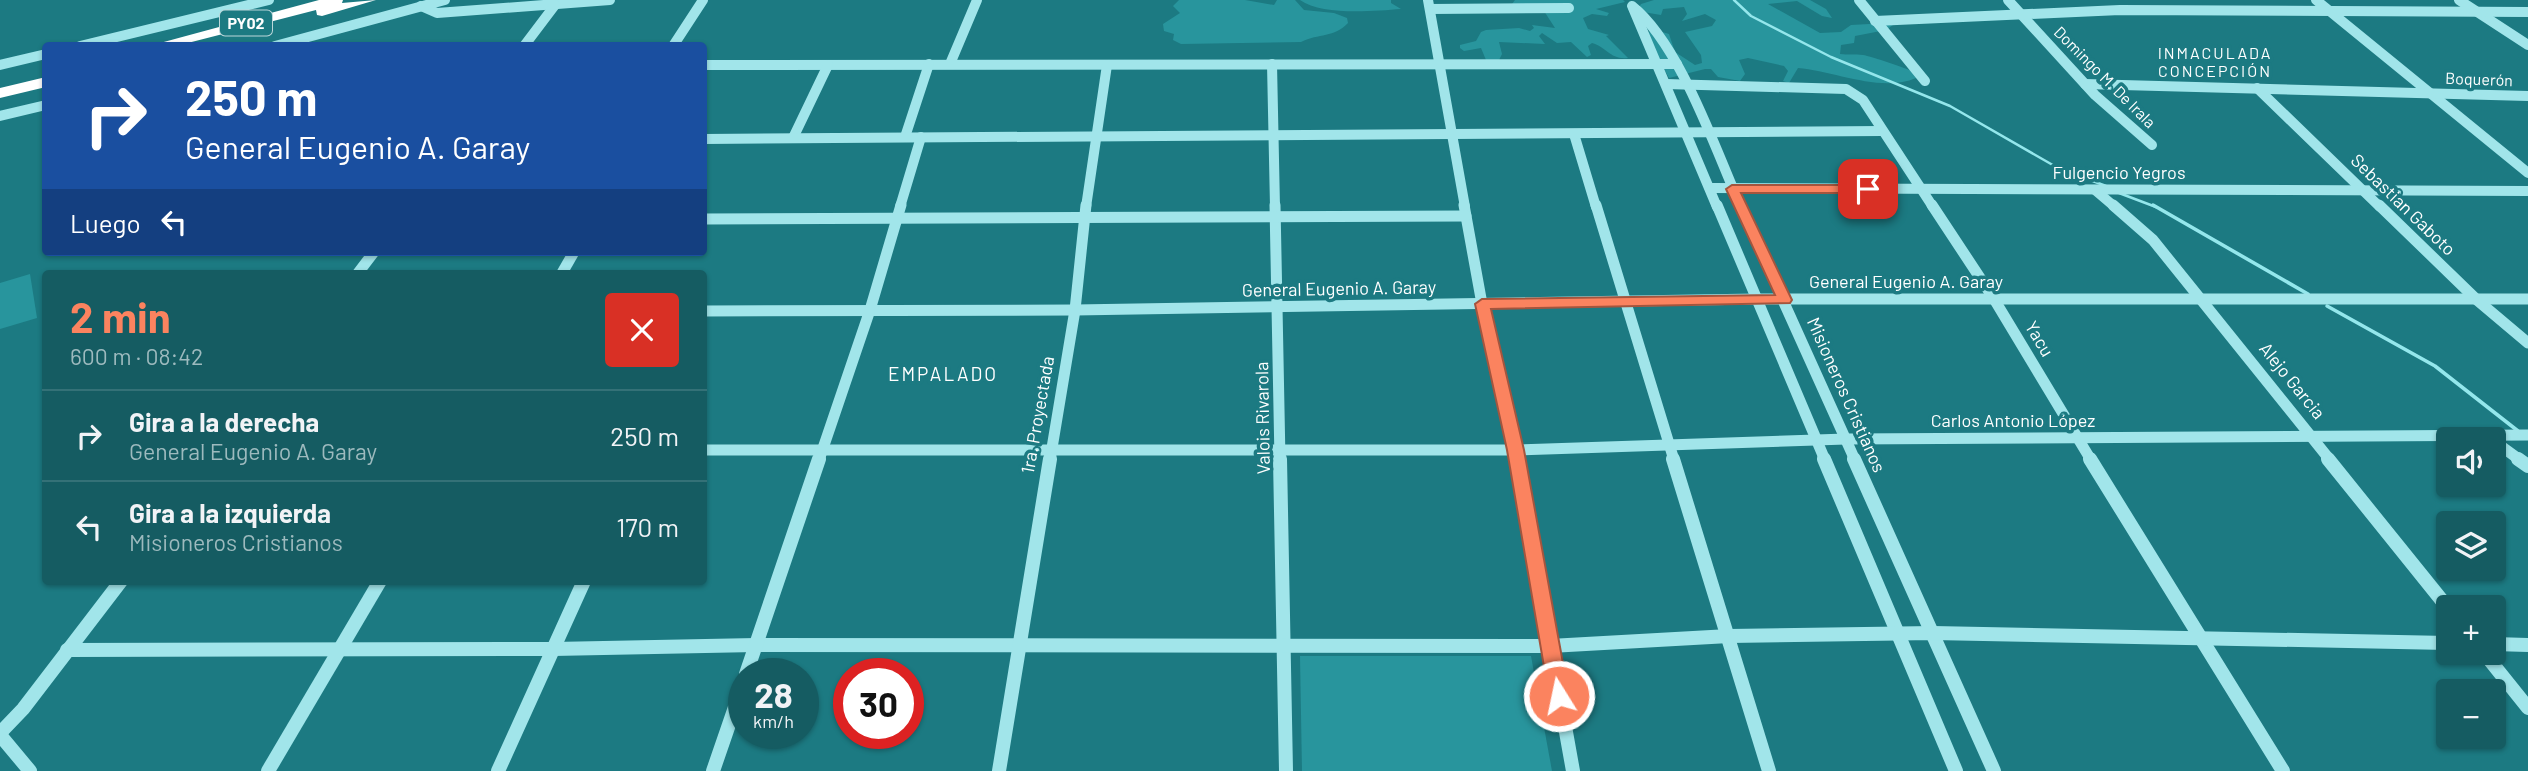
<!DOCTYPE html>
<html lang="es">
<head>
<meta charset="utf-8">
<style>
	body { margin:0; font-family:Barlow,sans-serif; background:#22656b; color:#f1f3f6; height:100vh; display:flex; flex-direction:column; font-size:26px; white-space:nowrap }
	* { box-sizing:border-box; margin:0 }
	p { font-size:23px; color:#9dbabe }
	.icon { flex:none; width:38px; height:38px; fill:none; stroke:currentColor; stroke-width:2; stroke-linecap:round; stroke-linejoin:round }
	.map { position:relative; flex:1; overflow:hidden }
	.side { position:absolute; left:42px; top:270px; width:665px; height:315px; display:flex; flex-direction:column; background:#155c62; border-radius:7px; box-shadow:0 2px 5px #0004 }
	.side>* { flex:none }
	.guide { position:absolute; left:42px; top:42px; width:665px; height:214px; border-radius:7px; box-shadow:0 2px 5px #0004; background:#1a4fa0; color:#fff; overflow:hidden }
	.tools { position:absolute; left:2436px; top:427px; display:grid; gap:14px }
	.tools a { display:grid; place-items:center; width:70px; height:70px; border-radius:7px; background:#155c62; box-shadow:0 2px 5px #0004; font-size:35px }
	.speed { position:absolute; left:728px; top:658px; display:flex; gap:14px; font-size:35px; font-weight:700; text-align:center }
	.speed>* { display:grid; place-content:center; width:91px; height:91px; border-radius:50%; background:#155c62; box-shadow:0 2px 5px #0004; line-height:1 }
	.speed small { font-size:18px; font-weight:400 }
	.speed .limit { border:10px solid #d22; background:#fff; color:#111 }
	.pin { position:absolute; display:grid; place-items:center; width:60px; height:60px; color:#fff; margin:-30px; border-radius:14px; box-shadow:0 4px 10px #0006 }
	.me { position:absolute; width:77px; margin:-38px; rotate:350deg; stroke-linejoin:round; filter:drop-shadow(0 0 5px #0008) }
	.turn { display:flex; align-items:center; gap:24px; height:147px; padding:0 28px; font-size:32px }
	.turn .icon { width:91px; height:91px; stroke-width:2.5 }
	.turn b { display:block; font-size:49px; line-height:60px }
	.then { display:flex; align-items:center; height:66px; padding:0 28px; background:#0003; gap:14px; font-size:26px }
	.round { display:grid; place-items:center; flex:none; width:74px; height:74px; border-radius:7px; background:#22656b }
	.overview { display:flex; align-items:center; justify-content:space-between; height:119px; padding:0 28px }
	h1 { font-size:42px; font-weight:700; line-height:52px; color:#fb835f }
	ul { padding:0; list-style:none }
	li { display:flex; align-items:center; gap:21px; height:91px; padding:0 28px; border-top:2px solid #347177 }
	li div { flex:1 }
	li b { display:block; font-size:26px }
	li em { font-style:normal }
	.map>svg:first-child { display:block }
	.green { fill:#28959d }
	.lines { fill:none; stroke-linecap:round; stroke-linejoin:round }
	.stream-far1 { stroke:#94e7ec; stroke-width:2.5 }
	.stream { stroke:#94e7ec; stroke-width:3.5 }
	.minor-far2 { stroke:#a1e5ea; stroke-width:10 }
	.minor-far1 { stroke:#a1e5ea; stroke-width:11 }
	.minor { stroke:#a1e5ea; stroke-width:14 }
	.highway { fill:#fff; fill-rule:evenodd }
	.route { fill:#fb835f; stroke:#a3553e; stroke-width:2 }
	.labels { text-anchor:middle; stroke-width:7; stroke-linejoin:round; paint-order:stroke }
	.shield { fill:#1c7a82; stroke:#bbd7da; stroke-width:2 }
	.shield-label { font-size:16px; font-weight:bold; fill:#fff }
	.far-neighbourhood-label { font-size:16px; letter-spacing:2px; fill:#fff; stroke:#1c7a82 }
	.far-street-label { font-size:16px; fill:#fff; stroke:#1c7a82 }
	.street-label { font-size:18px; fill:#fff; stroke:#1c7a82 }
	.neighbourhood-label { font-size:19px; letter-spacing:2px; fill:#fff; stroke:#1c7a82 }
</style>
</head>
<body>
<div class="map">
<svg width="2528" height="771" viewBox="0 0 2528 771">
	<rect width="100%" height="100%" fill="#1c7a82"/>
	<g class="green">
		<path d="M 1179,0 L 1245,0 L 1274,5 L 1277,0 L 1295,0 L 1304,10 L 1334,13 L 1347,18 L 1348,23 C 1334,38 1319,33 1301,42 L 1181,44 L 1173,40 L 1174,34 L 1164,31 L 1163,24 L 1180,13 L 1173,6 Z"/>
		<path d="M 1300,0 L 1391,0 L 1391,3 L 1401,9 C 1373,11 1322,16 1300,0 Z"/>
		<path d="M 1515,0 L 1623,0 L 1625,2 L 1596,9 L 1609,13 L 1607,16 L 1592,14 L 1583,18 L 1588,29 L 1609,35 L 1606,36 L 1628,58 C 1610,60 1607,47 1592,43 L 1588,46 L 1591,55 L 1587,57 L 1571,42 L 1557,43 L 1542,33 L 1539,36 L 1545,44 L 1499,42 L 1502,54 L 1499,60 L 1486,60 L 1481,48 L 1464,51 L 1460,48 L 1460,45 L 1476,41 L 1481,32 L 1486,30 L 1519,28 L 1530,31 L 1534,28 L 1532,25 L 1555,28 L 1544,11 L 1512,4 Z"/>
		<path d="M 1654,0 L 1810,0 L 1826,9 L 1832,18 L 1822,16 L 1797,1 L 1768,4 L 1820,33 L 1841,32 L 1851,25 L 1888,23 L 1893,25 L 1886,30 L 1855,36 L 1854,43 L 1841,45 L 1840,54 C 1848,55 1855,54 1863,55 C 1870,56 1912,70 1916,73 L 1916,78 C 1881,93 1834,71 1798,68 L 1789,83 L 1783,81 L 1788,71 L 1784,66 L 1748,58 L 1739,60 L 1745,74 L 1740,81 L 1718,77 L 1711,69 L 1705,69 L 1669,78 L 1645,33 L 1659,31 L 1669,34 L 1675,52 L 1695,65 L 1702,63 L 1701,55 L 1685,32 L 1712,26 L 1716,20 L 1705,14 L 1682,21 L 1687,14 L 1684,7 L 1663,9 L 1661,15 L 1637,11 L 1641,4 Z"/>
		<polygon points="30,274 37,318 0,329 0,283"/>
		<polygon points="1300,656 1531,656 1552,771 1302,771"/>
	</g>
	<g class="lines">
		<g class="stream-far1">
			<polyline points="1734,0 1751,16 1831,57 1950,106 2058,168 2106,186"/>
			<polyline points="2119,193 2156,207"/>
		</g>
		<g class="stream">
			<polyline points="2153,205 2308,294"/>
			<polyline points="2327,306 2435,366 2518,431"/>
		</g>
		<g class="minor-far2">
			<polyline points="1428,0 1465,207"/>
			<polyline points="1859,0 1925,81"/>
			<polyline points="2008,0 2095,95 2152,145"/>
			<polyline points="2316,0 2528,173"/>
			<polyline points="2459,0 2528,45"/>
			<polyline points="421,6 437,13 610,0"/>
			<path d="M 1632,6 C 1680,44 1715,149 1741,207"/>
			<polyline points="1633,8 1717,207"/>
			<polyline points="1430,9 1569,8"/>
			<polyline points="1875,21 2120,10 2528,12"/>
			<polyline points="80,46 269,0"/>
			<polyline points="275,46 445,0"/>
			<polyline points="524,46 555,5"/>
			<polyline points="673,46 703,0"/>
			<polyline points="950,64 977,0"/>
			<polyline points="1272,64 1275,207"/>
			<polyline points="0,65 46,54"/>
			<polyline points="704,65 1677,64"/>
			<polyline points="1666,84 1846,89 1863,100 1933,207"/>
			<polyline points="2085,84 2528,96"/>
			<polyline points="2257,88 2380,207"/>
			<polyline points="0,116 46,105"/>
			<polyline points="1574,134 1596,207"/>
			<polyline points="905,137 929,64"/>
			<polyline points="793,138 828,65"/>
			<polyline points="704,139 1882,131"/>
			<polyline points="1710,188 2528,191"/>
			<polyline points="2095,190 2115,207"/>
			<polyline points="900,207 921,137"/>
			<polyline points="1086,207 1107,65"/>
		</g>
		<g class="minor-far1">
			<polyline points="1275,205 1280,460"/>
			<polyline points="1464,205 1482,304 1517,460"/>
			<polyline points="1596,205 1674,460"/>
			<polyline points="1717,205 1825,460"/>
			<polyline points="1740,205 1855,460"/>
			<polyline points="1932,205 1994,299 2091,460"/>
			<polyline points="2113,205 2153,240 2330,460"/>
			<polyline points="2379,205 2477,300 2528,343"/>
			<polyline points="704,219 1466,216"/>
			<polyline points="358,273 374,252"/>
			<polyline points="562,273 574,252"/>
			<polyline points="704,311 1075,310 1757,299 2528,299"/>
			<polyline points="2494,441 2520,460"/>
			<polyline points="704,450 1515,450 1846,439 2528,435"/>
			<polyline points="819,460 870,310 901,205"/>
			<polyline points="1050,460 1075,310 1086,205"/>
		</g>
		<g class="minor">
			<polyline points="1280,459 1286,771"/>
			<polyline points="1517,459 1573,771"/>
			<polyline points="1673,459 1769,771"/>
			<polyline points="1824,459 1956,771"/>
			<polyline points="1854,459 1994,771"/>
			<polyline points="2090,459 2283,771"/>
			<polyline points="2328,459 2448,608"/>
			<polyline points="2518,459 2528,466"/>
			<polyline points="2494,644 2528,645"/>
			<polyline points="67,650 553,649 756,645 1550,646 1729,636 1933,633 2448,643"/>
			<polyline points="2484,653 2528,708"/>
			<polyline points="746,674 819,459"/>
			<polyline points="0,733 23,709 121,581"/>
			<polyline points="0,735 30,771"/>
			<polyline points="268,771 380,581"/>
			<polyline points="498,771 584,581"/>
			<polyline points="713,771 744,681"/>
			<polyline points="999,771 1050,459"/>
		</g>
		<g class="highway">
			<polygon points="319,0 343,0 342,3 376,0 322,16 317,15 316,10 176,46 149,46"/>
			<polygon points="46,77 46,87 0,98 0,88"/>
		</g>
	</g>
	<polygon class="route" points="1732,185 1868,185 1875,189 1868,193 1741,193 1792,300 1790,303 1491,309 1524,450 1569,696 1566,702 1559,705 1552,702 1549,696 1507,450 1475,304 1482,299 1775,295 1726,189"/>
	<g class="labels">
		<rect class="shield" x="220" y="10.5" width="52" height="25" rx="5"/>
		<g class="shield-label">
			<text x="246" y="29">PY02</text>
		</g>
		<g class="far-neighbourhood-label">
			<text x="2215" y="59">INMACULADA<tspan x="2215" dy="18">CONCEPCIÓN</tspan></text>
		</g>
		<g class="far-street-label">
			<text transform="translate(2105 77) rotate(45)" y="6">Domingo M. De Irala</text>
			<text transform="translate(2479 79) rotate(2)" y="6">Boquerón</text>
		</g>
		<g class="street-label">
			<text x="2119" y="179">Fulgencio Yegros</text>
			<text transform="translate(2403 205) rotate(44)" y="6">Sebastian Gaboto</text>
			<text x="1906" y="288">General Eugenio A. Garay</text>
			<text transform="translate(1339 289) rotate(-1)" y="6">General Eugenio A. Garay</text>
			<text transform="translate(2039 339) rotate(59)" y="6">Yacu</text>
			<text transform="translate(2292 381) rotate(51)" y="6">Alejo Garcia</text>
			<text transform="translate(1846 395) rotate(66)" y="6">Misioneros Cristianos</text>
			<text transform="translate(1038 415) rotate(-80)" y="6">1ra. Proyectada</text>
			<text transform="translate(1263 418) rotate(-91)" y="6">Valois Rivarola</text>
			<text x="2013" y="427">Carlos Antonio López</text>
		</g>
		<g class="neighbourhood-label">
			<text x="943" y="381">EMPALADO</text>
		</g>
	</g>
</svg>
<div class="tools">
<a><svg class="icon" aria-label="sound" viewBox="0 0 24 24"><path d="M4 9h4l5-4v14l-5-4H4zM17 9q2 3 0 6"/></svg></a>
<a><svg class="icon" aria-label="layers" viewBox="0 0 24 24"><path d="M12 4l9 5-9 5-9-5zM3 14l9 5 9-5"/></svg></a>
<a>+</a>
<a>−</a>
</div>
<div class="speed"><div>28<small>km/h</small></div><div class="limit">30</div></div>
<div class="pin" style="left:1868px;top:189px;background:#d93025"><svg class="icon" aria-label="arrive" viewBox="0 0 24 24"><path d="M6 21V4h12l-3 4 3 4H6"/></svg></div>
<svg class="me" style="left:1559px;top:696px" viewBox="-20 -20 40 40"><circle r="17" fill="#fb835f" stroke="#fff" stroke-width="3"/><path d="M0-11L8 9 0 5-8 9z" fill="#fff"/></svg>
<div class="guide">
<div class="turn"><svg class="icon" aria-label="right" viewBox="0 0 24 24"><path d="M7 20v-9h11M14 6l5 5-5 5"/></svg><div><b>250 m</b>General Eugenio A. Garay</div></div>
<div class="then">Luego<svg class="icon" aria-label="left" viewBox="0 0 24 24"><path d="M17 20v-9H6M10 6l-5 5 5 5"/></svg></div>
</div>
<section class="side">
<div class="overview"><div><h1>2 min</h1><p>600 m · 08:42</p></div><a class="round" style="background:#d93025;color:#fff"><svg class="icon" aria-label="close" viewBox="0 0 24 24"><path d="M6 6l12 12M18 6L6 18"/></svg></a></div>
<ul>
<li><svg class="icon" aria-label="right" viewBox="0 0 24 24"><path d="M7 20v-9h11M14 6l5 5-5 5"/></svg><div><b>Gira a la derecha</b><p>General Eugenio A. Garay</p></div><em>250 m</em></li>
<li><svg class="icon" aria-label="left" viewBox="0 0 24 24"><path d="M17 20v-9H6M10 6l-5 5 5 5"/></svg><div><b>Gira a la izquierda</b><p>Misioneros Cristianos</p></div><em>170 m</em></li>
</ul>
</section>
</div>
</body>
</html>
